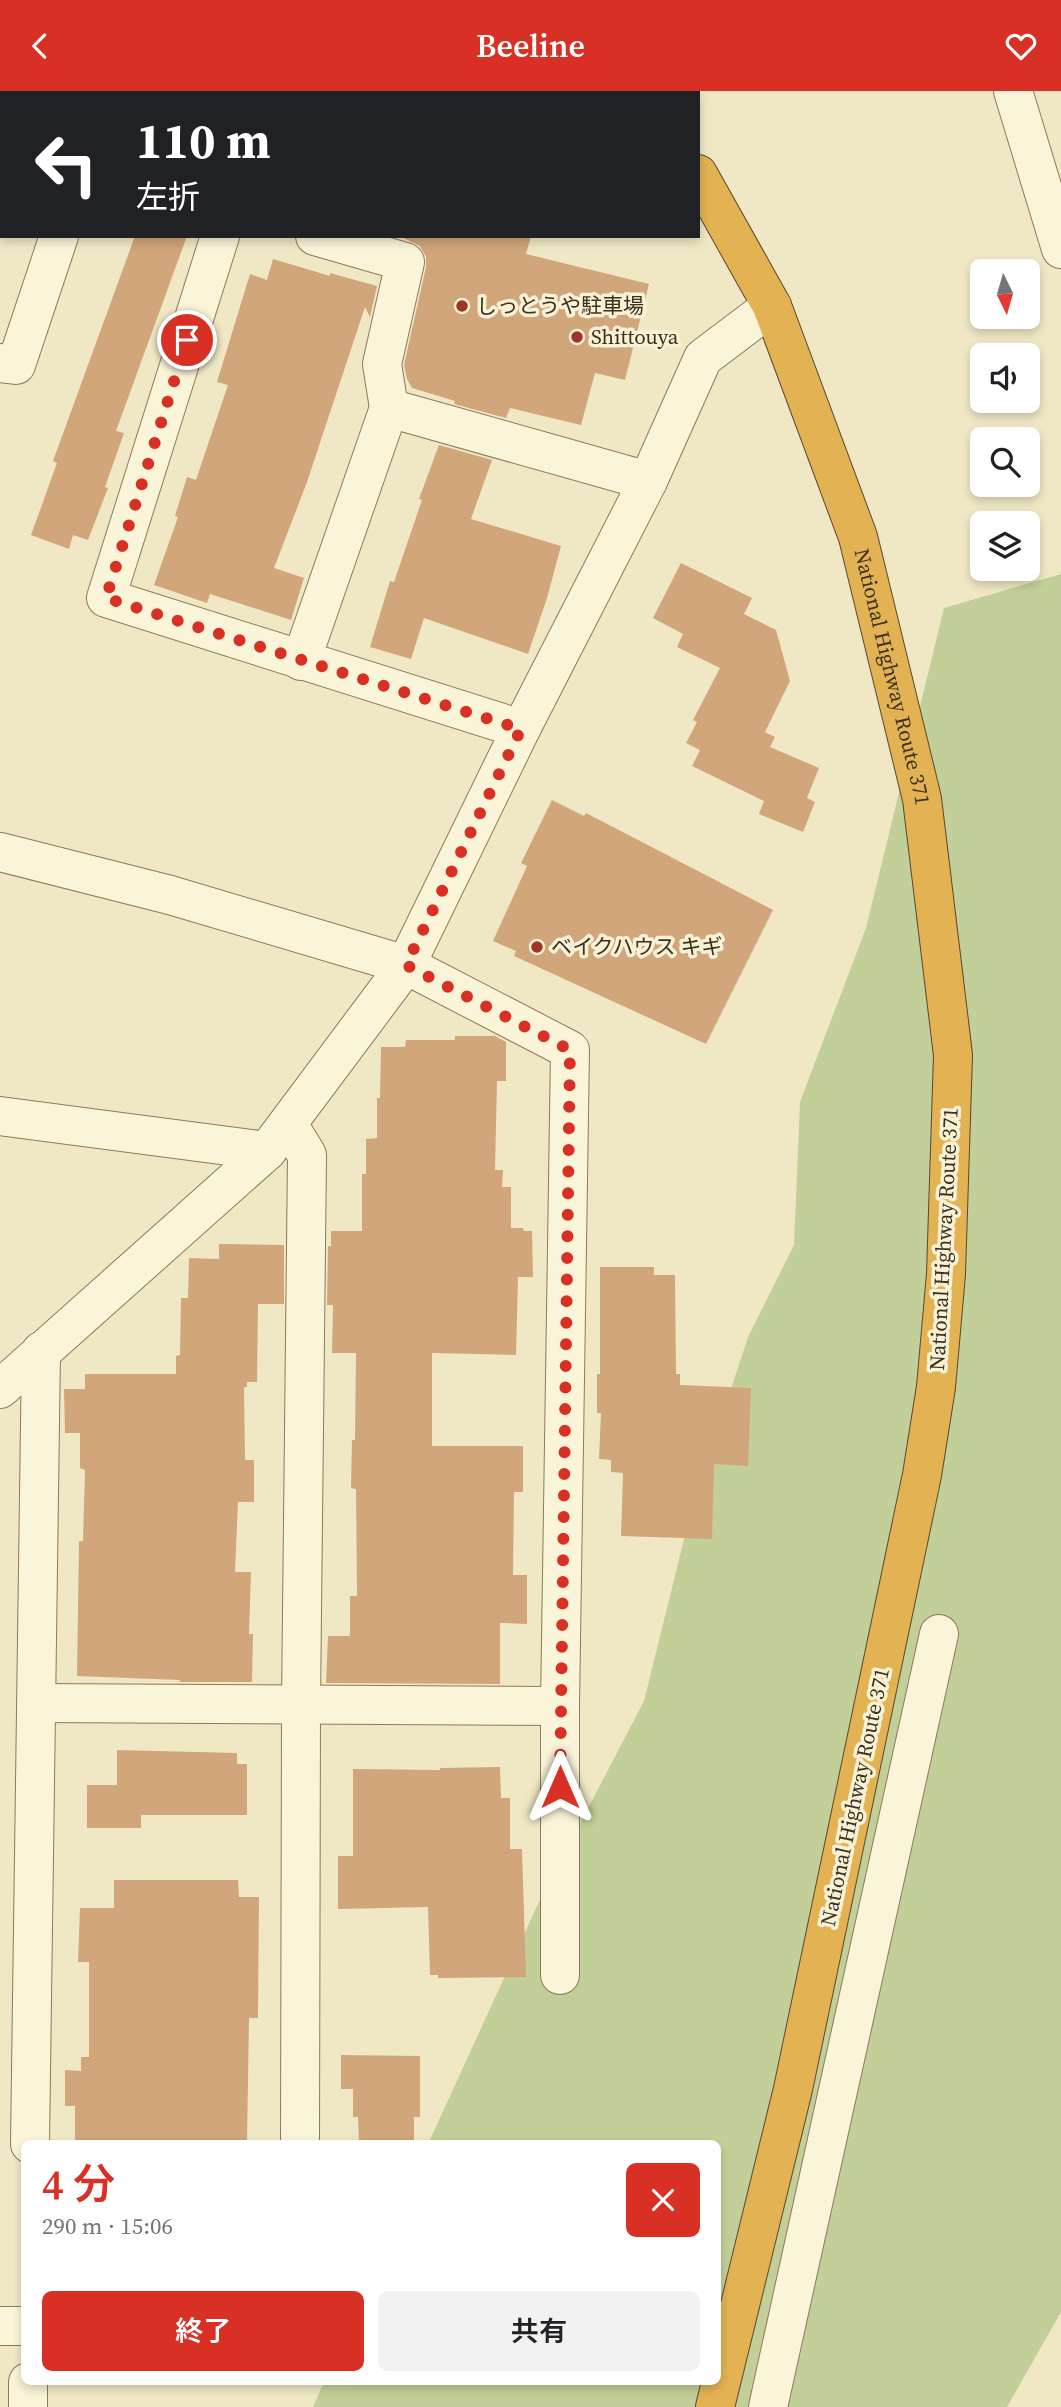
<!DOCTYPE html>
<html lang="ja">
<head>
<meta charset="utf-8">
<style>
	body { margin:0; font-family:"Source Serif 4","Noto Sans JP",serif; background:#f2f2f2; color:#202124; height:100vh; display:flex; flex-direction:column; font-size:26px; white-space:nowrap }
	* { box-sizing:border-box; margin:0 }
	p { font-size:23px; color:#757577 }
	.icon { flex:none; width:38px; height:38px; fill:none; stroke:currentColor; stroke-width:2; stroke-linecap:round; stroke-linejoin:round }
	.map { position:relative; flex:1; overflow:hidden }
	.sheet { position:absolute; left:21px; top:2049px; width:700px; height:245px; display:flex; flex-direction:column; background:#fff; border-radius:10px; box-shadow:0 4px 10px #0003 }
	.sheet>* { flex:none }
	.banner { position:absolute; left:0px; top:0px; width:700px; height:147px; box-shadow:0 4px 10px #0003; background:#202124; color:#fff; overflow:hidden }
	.needle { width:46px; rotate:175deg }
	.controls { position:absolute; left:970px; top:168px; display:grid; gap:14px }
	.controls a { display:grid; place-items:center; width:70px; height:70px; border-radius:10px; background:#fff; box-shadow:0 4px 10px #0003; font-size:35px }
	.pin { position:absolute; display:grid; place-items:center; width:60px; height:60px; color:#fff; margin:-30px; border:4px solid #fff; border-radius:50%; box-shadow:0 2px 7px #0007 }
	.me { position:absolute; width:77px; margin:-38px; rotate:0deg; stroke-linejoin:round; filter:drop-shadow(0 0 5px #0008) }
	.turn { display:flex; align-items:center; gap:24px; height:147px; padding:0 21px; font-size:32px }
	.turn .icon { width:91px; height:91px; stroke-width:2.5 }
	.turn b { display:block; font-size:49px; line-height:60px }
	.round { display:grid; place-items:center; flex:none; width:74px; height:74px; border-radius:10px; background:#f2f2f2 }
	.summary { display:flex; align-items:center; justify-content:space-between; height:119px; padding:0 21px }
	h1 { font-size:42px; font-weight:600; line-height:52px; color:#d93025 }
	.action { display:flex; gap:14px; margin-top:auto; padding:14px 21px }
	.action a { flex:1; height:80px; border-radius:10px; background:#d93025; color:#fff; font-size:28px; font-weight:600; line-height:80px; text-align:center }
	.action a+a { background:#f2f2f2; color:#202124 }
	header { display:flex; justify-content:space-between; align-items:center; height:91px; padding:0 21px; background:#d93025; color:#fff; font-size:32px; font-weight:600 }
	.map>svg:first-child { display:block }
	.green { fill:#c3cf98 }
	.building { fill:#d0a67a }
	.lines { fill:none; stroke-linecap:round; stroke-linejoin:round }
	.minor-casing { stroke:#8c7a5a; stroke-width:40 }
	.highway-casing { stroke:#5a472e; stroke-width:40 }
	.minor { stroke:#faf4d9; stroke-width:38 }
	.highway { stroke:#e2b253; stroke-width:38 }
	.route { stroke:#d93025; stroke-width:12; stroke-dasharray:0 21.6 }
	.poi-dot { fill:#9e3327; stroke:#f7f1d5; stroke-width:2.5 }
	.labels { text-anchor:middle; stroke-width:7; stroke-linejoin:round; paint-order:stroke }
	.poi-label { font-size:21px; fill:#3c301f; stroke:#f7f1d5; text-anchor:start }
	.street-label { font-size:21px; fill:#3c301f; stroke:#f7f1d5 }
</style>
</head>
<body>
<header><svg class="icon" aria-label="back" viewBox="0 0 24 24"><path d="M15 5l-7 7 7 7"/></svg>Beeline<svg class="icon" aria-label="heart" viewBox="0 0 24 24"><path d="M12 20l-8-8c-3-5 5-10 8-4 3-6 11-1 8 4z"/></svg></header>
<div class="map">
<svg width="1061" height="2316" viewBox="0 0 1061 2316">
	<rect width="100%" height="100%" fill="#f0e8c5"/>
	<polygon class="green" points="1061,483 1061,2221 1007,2316 313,2316 324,2291 718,2291 718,2053 428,2053 537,1815 644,1610 691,1420 748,1246 794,1154 800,1011 866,837 944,517"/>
	<g class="building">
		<polygon points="135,145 187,145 116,340 124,342 105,396 108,397 88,449 73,444 69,458 31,444 57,372 53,370"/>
		<polygon points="399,145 531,145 526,163 649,193 625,289 595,282 581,334 510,317 506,327 454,313 455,310 412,297 407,288 404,274 426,176 426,166 420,155"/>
		<polygon points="273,168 330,185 330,182 377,195 370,226 365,216 307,391 274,477 304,487 291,529 210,503 207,512 154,494 178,426 175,425 187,386 196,389 228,294 217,291 250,183 267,189"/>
		<polygon points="439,354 492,369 471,428 561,455 547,507 528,563 424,527 411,568 370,556 390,490 394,491 422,409 419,408"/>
		<polygon points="681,472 752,507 744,523 776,539 790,590 765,641 775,646 770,656 819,677 807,707 815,711 803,741 759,723 764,710 692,675 700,659 686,652 697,631 693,629 720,577 677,556 683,543 653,527"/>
		<polygon points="552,709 584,725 586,722 773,819 706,953 514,865 516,860 493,850 527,775 521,772"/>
		<polygon points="455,945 495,945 506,951 506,990 497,990 495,1079 503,1079 502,1096 511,1096 511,1137 523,1137 524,1140 532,1140 533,1186 518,1186 516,1264 432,1262 432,1355 523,1355 523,1401 514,1401 513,1484 527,1484 527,1533 500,1532 500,1593 326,1592 328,1545 350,1545 350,1505 357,1505 356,1398 351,1397 352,1349 355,1349 356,1262 332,1262 333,1214 327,1214 328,1155 331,1155 331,1140 362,1140 362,1083 366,1083 366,1048 377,1047 377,1007 380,1007 381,956 405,956 406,949 455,949"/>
		<polygon points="219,1153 284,1154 284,1213 258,1213 257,1291 247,1291 247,1296 244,1296 245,1369 254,1369 254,1411 238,1411 235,1481 251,1481 249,1543 253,1543 252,1591 180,1591 180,1589 77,1585 79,1450 83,1450 85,1379 80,1377 80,1342 65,1342 64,1298 85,1298 85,1283 176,1283 176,1265 180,1264 181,1207 188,1207 189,1167 219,1168"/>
		<polygon points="600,1176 654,1176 654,1184 675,1184 676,1283 680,1283 680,1294 751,1297 748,1375 714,1373 712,1448 621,1445 623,1382 611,1381 611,1369 599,1368 601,1322 597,1322 597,1283 600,1283"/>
		<polygon points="117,1659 237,1662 237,1673 247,1673 247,1724 141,1724 141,1737 87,1737 87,1694 117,1694"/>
		<polygon points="500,1676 501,1707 510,1707 510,1758 522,1758 526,1886 438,1887 438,1884 430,1884 428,1816 338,1818 338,1765 353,1765 353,1678 440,1679 440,1677"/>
		<polygon points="114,1789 238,1789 239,1806 259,1806 258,1927 249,1927 247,2053 75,2053 75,2015 65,2015 65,1979 81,1980 81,1966 89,1966 89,1871 78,1871 80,1817 114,1817"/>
		<polygon points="341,1964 420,1965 420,2026 414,2026 414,2053 359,2053 358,2026 353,2026 353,1998 341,1998"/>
	</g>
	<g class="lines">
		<defs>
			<g id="minor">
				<polyline points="1013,0 1061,158"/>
				<polyline points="108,2 108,0"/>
				<polyline points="0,38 2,39"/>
				<polyline points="220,145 106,507 521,638"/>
				<polyline points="315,145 405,171 382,273 389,317 648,390"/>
				<polyline points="0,272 16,274 59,145"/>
				<polyline points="301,570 389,317"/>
				<polyline points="0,761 170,804 406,874 570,959 560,1615 560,1884"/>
				<polyline points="0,1025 267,1060"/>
				<polyline points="288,1033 307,1064 301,1614 300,2053"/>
				<polyline points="0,1298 267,1060 406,874 521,638 648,390 703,267 772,215"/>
				<polyline points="37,1612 560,1615"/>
				<polyline points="30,2053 41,1260"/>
				<polyline points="0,2235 24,2235"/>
				<polyline points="28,2291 28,2316"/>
				<polyline points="768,2316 939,1543"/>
			</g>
			<g id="highway">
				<polyline points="650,0 652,2"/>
				<path id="s1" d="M 698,83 L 772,215 L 858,446 L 922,708 L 953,964 L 946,1183 L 936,1296 L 922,1384 L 793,1998 L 715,2316"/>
			</g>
		</defs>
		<use href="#minor" class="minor-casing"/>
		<use href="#highway" class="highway-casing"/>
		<use href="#minor" class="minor"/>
		<use href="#highway" class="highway"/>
	</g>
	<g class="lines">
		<polyline class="route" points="187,249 106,507 521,638 406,874 570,959 560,1696"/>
	</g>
	<g class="poi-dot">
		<circle cx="462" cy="215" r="7"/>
		<circle cx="577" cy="246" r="7"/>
		<circle cx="537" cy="856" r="7"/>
	</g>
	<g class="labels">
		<g class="poi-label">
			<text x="476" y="222">しっとうや駐車場</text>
			<text x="591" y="253">Shittouya</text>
			<text x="551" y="863">ベイクハウス キギ</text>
		</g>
		<g class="street-label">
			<text dy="7" stroke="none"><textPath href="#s1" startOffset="542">National Highway Route 371</textPath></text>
			<text transform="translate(944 1148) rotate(-87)" y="7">National Highway Route 371</text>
			<text transform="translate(855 1706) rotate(-78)" y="7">National Highway Route 371</text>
		</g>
	</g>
</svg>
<div class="controls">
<a><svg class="needle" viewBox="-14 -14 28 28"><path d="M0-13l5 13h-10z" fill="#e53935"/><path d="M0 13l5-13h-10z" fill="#757577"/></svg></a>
<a><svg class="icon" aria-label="sound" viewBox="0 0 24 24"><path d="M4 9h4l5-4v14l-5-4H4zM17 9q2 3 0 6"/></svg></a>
<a><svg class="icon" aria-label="search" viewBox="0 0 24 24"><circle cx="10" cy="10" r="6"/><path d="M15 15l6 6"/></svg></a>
<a><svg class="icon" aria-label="layers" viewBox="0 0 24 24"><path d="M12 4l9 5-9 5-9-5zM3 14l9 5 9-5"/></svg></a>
</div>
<div class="pin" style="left:187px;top:249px;background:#d93025"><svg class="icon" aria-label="arrive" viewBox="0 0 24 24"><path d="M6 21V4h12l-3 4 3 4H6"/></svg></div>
<svg class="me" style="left:560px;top:1696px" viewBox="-20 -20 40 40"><path d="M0-17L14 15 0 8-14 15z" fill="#d93025" stroke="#fff" stroke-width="4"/></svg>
<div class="banner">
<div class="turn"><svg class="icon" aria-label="left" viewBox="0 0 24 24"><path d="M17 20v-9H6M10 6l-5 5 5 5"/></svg><div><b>110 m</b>左折</div></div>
</div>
<section class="sheet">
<div class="summary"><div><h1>4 分</h1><p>290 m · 15:06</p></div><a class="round" style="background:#d93025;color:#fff"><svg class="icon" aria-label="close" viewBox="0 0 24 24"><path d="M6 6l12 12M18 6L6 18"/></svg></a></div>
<div class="action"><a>終了</a><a>共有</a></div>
</section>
</div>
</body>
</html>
